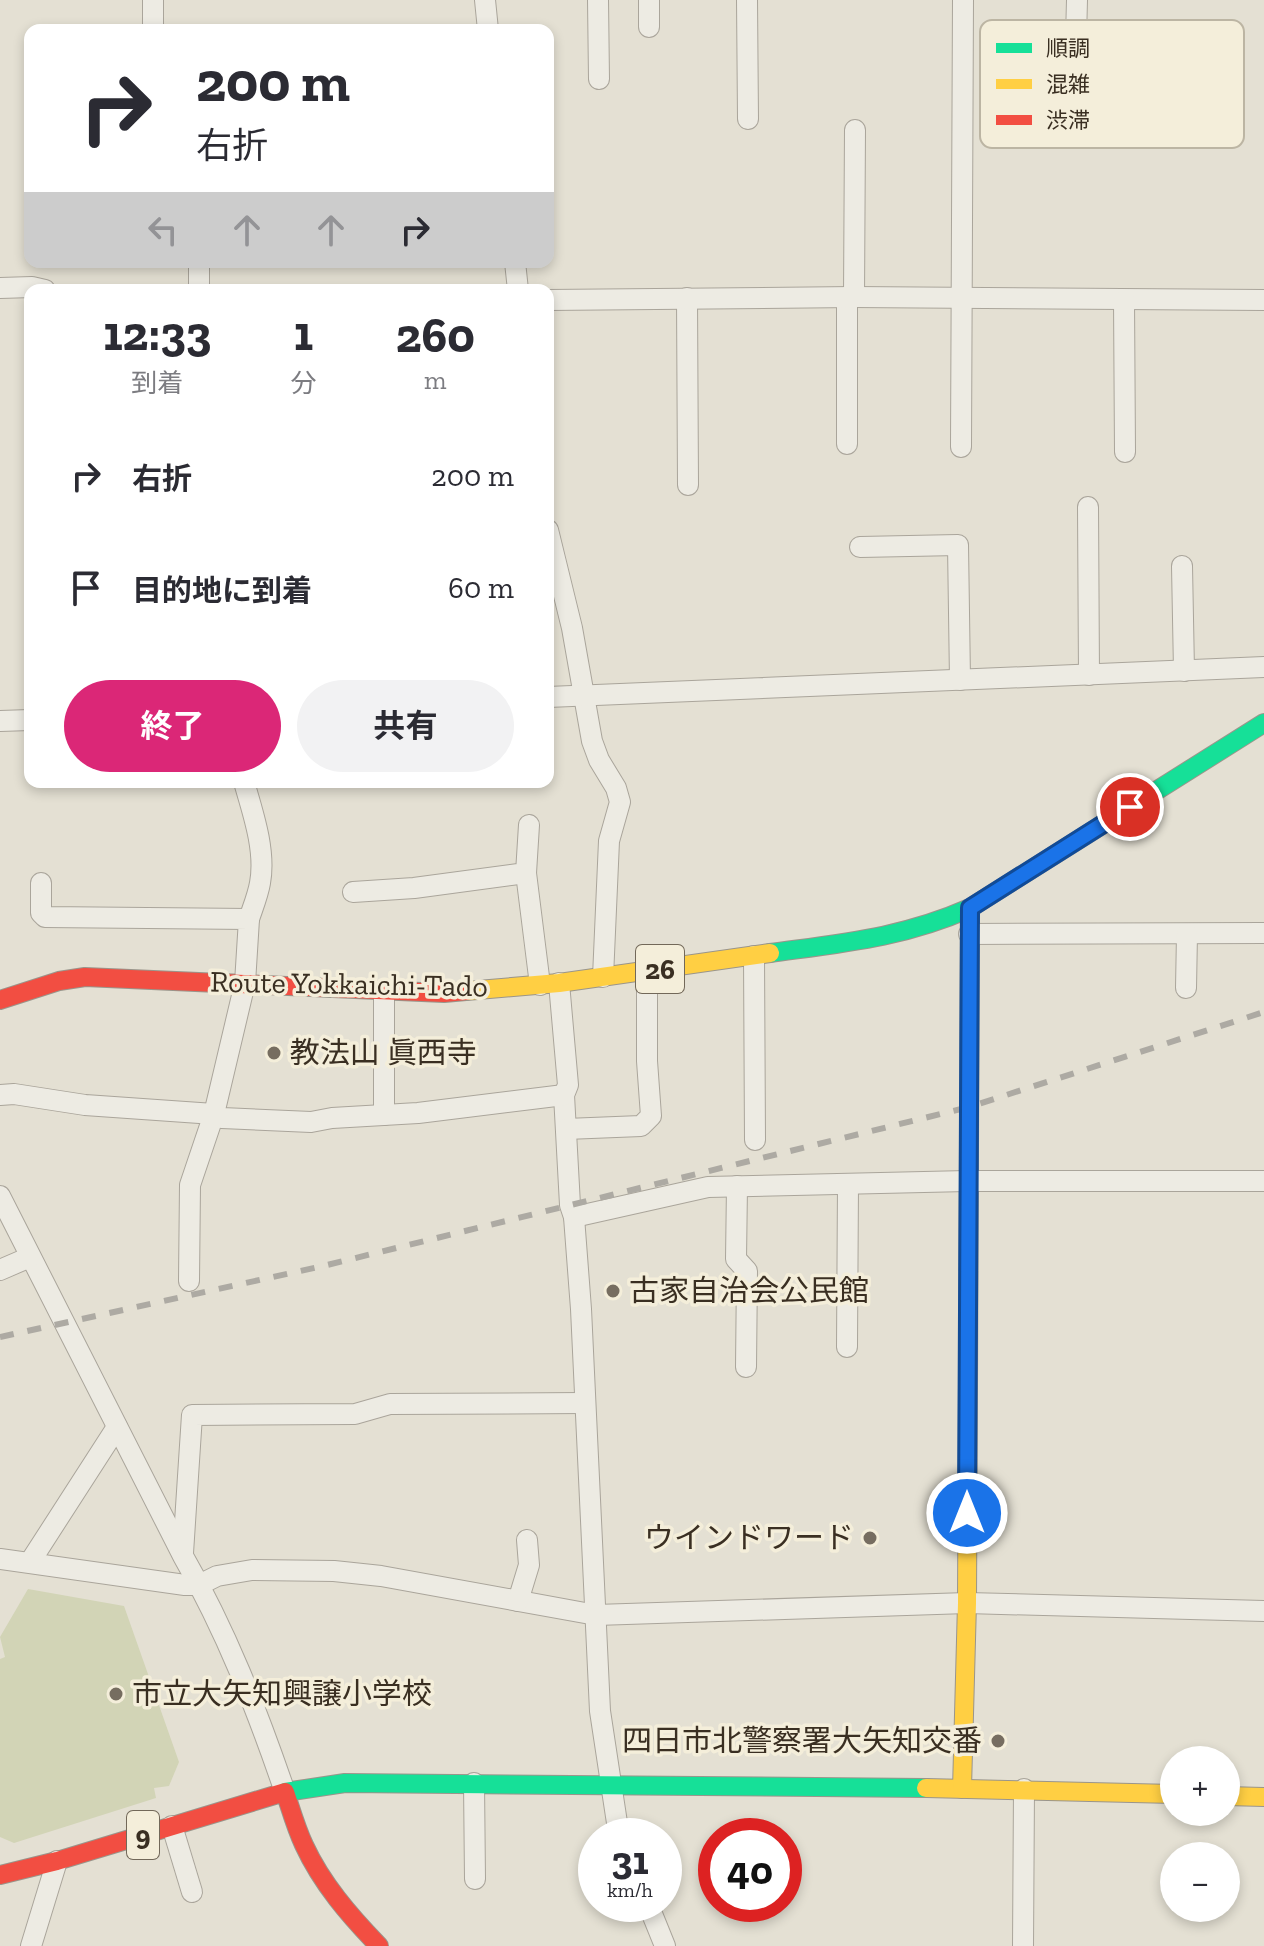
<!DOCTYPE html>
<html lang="ja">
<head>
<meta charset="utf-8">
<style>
	body { margin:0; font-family:"Zilla Slab","Noto Sans JP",serif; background:#f2f2f3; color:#2b2b33; height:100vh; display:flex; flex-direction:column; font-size:30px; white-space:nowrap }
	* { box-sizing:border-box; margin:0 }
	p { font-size:26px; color:#7c7c81 }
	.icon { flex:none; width:44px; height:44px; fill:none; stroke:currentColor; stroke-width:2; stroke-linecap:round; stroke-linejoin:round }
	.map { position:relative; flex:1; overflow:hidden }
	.drawer { position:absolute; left:24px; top:284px; width:530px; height:504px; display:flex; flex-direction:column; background:#fff; border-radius:16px; box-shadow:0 4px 12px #0003 }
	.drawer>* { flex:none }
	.guide { position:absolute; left:24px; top:24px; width:530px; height:244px; border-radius:16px; box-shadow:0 4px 12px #0003; background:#fff; color:#2b2b33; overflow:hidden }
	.controls { position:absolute; left:1160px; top:1746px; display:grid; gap:16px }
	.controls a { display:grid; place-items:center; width:80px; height:80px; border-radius:50%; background:#fff; box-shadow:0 4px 12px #0003; font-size:40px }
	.speed { position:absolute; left:578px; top:1818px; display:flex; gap:16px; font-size:40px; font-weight:700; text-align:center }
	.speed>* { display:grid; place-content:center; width:104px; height:104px; border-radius:50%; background:#fff; box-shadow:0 4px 12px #0003; line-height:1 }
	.speed small { font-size:20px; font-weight:400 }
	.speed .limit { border:12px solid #d22; background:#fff; color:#111 }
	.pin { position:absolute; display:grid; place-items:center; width:68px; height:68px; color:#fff; margin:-34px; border:4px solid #fff; border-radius:50%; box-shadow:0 2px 8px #0007 }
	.me { position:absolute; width:88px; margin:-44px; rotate:0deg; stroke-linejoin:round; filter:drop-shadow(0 0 6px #0008) }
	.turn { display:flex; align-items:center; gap:28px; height:168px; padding:0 40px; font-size:36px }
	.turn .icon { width:104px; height:104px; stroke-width:2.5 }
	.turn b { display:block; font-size:56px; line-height:68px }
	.lanes { display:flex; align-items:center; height:76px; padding:0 40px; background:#0003; justify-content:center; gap:40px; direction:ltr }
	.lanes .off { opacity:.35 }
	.eta { display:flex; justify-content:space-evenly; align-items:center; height:136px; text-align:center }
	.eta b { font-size:48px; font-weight:700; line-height:56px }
	.cta { display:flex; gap:16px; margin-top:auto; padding:16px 40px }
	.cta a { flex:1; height:92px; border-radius:48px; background:#db2777; color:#fff; font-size:32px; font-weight:700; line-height:92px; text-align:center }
	.cta a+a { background:#f2f2f3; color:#2b2b33 }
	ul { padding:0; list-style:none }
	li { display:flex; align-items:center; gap:24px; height:112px; padding:0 40px }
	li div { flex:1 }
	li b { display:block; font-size:30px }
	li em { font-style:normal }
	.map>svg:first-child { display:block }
	.green { fill:#d2d4b6 }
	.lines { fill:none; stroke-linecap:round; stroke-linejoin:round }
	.street-casing { stroke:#aaa59b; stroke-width:22 }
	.fast-casing { stroke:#9a958b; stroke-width:20 }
	.slow-casing { stroke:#9a958b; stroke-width:20 }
	.jam-casing { stroke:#9a958b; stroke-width:20 }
	.street { stroke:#edebe3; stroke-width:20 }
	.fast { stroke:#16e098; stroke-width:18 }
	.slow { stroke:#ffcf43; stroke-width:18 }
	.jam { stroke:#f24e42; stroke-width:18 }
	.rail { stroke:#adaaa3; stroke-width:6; stroke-dasharray:14 14; stroke-linecap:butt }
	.route-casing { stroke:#114b97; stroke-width:20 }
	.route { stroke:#1a73e8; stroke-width:14 }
	.poi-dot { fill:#766d60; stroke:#f4eeda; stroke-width:3 }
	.labels { text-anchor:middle; stroke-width:7; stroke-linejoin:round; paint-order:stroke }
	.shield { fill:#f4eeda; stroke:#726859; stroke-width:2 }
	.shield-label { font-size:28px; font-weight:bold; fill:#3a2f22 }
	.street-label { font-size:30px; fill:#3a2f22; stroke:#f4eeda }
	.poi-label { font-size:30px; fill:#3a2f22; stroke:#f4eeda; text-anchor:start }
	.key { fill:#f4eeda; stroke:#bcb5a3; stroke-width:2 }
	.key-label { font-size:22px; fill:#3a2f22 }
</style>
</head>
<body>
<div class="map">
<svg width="1264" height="1946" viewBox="0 0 1264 1946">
	<rect width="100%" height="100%" fill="#e4e0d3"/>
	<polygon class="green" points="28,1589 124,1606 179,1762 169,1786 154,1788 156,1798 14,1843 0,1837 0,1659 5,1657 0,1637"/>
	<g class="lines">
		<defs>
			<g id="street">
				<polyline points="485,0 488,30"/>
				<polyline points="598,0 599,79"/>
				<polyline points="747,0 748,119"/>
				<polyline points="649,27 649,0"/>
				<polyline points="153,30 153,0"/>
				<polyline points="1075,76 1077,0"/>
				<polyline points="199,262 199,290"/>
				<polyline points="515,262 518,290"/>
				<polyline points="0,288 32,287 45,290"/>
				<polyline points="847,297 847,444"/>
				<polyline points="854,297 855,130"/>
				<polyline points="687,298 688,485"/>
				<polyline points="548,300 854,297 1264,300"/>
				<polyline points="1124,300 1125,452"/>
				<polyline points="961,447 963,0"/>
				<polyline points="1088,507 1089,675"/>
				<polyline points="548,530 572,628 592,741 599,760 616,788 620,802 609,841 603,977"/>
				<polyline points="860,547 958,545 960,680"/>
				<polyline points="1182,566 1184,671"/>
				<polyline points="548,697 1264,667"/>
				<polyline points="0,721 30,720"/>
				<path d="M 244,782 C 253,813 266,851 260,883 C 258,895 253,907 249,919"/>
				<polyline points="526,873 540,985"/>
				<polyline points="41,883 41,913 45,917 249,919 245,983 214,1114 190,1185 189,1281"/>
				<polyline points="353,892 414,888 526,873 529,825"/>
				<polyline points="969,934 1264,933"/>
				<polyline points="754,956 755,1140"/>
				<polyline points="559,983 568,1085 564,1095 570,1205 574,1217 581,1309 600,1711 619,1836"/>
				<polyline points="1186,988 1187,934"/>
				<polyline points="0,1095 14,1094 85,1105 214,1114 222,1118 311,1122 332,1118 418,1113 564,1095"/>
				<polyline points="384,1115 384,990"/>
				<polyline points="566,1129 641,1126 651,1116 647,1061 647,971"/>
				<polyline points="737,1186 736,1259 747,1271 746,1367"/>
				<path d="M 0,1196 L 183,1556 C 226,1631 257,1710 285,1792"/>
				<polyline points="574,1217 708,1187 967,1181 1264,1181"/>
				<polyline points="0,1270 30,1257"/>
				<polyline points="847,1347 848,1184"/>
				<polyline points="183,1553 192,1415 355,1414 390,1404 584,1403"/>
				<polyline points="0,1559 185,1585 199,1585 217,1576 252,1570 334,1571 381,1576 596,1615 967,1603 1264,1611"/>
				<polyline points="30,1562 117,1427"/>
				<polyline points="518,1601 529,1565 527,1540"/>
				<polyline points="474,1783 475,1879"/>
				<polyline points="172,1826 192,1892"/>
				<polyline points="648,1904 665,1946"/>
				<polyline points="31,1946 57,1861"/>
				<polyline points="1023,1946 1024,1789"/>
			</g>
			<g id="fast">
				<path d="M 770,953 C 843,943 902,938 970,908 L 1264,723"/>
				<polyline points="285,1792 345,1783 926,1788"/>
			</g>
			<g id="slow">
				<polyline points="466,991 559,983 770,953"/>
				<polyline points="926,1788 1174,1794"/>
				<polyline points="962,1789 967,1603 968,1387"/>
				<polyline points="1226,1796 1264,1797"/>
			</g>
			<g id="jam">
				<polyline points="0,1000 59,981 85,977 444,993 466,991"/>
				<polyline points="968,1387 970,908"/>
				<path d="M 0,1875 L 57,1861 L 285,1792 C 291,1810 296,1828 304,1845 C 322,1884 350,1916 379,1946"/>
			</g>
		</defs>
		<use href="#street" class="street-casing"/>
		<use href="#fast" class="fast-casing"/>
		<use href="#slow" class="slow-casing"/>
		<use href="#jam" class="jam-casing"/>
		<use href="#street" class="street"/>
		<use href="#fast" class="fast"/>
		<use href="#slow" class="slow"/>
		<use href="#jam" class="jam"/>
		<polyline class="rail" points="0,1337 323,1266 969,1107 1264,1012"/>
	</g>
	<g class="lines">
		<defs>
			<polyline id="route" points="967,1513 970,908 1130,807"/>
		</defs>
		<use href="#route" class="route-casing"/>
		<use href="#route" class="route"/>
	</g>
	<g class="poi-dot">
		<circle cx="274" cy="1053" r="8"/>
		<circle cx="613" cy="1291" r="8"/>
		<circle cx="870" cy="1538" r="8"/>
		<circle cx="116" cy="1694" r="8"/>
		<circle cx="998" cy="1741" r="8"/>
	</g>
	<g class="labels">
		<g class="shield">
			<rect x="636" y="945" width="48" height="48" rx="6"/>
			<rect x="127" y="1811" width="32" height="48" rx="6"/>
		</g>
		<g class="shield-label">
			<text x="660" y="979">26</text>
			<text x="143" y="1845">9</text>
		</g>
		<g class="street-label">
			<text transform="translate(349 984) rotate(1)" y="10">Route Yokkaichi-Tado</text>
		</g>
		<g class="poi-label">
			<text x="290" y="1063">教法山 眞西寺</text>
			<text x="629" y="1301">古家自治会公民館</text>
			<text x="854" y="1548" text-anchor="end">ウインドワード</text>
			<text x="132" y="1704">市立大矢知興譲小学校</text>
			<text x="982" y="1751" text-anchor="end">四日市北警察署大矢知交番</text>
		</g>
	</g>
	<rect x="980" y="20" width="264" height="128" rx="12" class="key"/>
	<rect x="996" y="43" width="36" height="10" fill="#16e098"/>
	<rect x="996" y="79" width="36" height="10" fill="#ffcf43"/>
	<rect x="996" y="115" width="36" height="10" fill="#f24e42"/>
	<g class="key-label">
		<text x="1046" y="56">順調</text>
		<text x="1046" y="92">混雑</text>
		<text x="1046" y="128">渋滞</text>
	</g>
</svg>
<div class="controls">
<a>+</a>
<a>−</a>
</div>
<div class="speed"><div>31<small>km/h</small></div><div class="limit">40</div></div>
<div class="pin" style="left:1130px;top:807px;background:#d93025"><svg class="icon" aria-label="arrive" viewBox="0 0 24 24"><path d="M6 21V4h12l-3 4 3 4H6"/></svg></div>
<svg class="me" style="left:967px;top:1513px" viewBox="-20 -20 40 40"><circle r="17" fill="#1a73e8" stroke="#fff" stroke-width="3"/><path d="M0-11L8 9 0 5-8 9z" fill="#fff"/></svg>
<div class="guide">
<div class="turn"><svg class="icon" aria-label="right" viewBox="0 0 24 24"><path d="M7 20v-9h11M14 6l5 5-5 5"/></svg><div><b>200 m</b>右折</div></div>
<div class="lanes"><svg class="icon off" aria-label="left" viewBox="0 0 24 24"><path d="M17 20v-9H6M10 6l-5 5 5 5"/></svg><svg class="icon off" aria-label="ahead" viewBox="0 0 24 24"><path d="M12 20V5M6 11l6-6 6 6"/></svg><svg class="icon off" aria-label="ahead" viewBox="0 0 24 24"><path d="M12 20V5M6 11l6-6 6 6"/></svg><svg class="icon" aria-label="right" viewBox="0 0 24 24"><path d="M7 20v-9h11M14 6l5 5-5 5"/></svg></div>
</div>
<section class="drawer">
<div class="eta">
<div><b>12:33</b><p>到着</p></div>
<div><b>1</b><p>分</p></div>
<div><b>260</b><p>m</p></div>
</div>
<ul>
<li><svg class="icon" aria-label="right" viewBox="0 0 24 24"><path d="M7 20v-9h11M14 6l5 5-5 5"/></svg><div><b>右折</b></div><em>200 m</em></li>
<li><svg class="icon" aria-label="arrive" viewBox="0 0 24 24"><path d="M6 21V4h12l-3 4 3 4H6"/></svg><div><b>目的地に到着</b></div><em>60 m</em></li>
</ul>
<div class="cta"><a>終了</a><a>共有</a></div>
</section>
</div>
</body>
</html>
